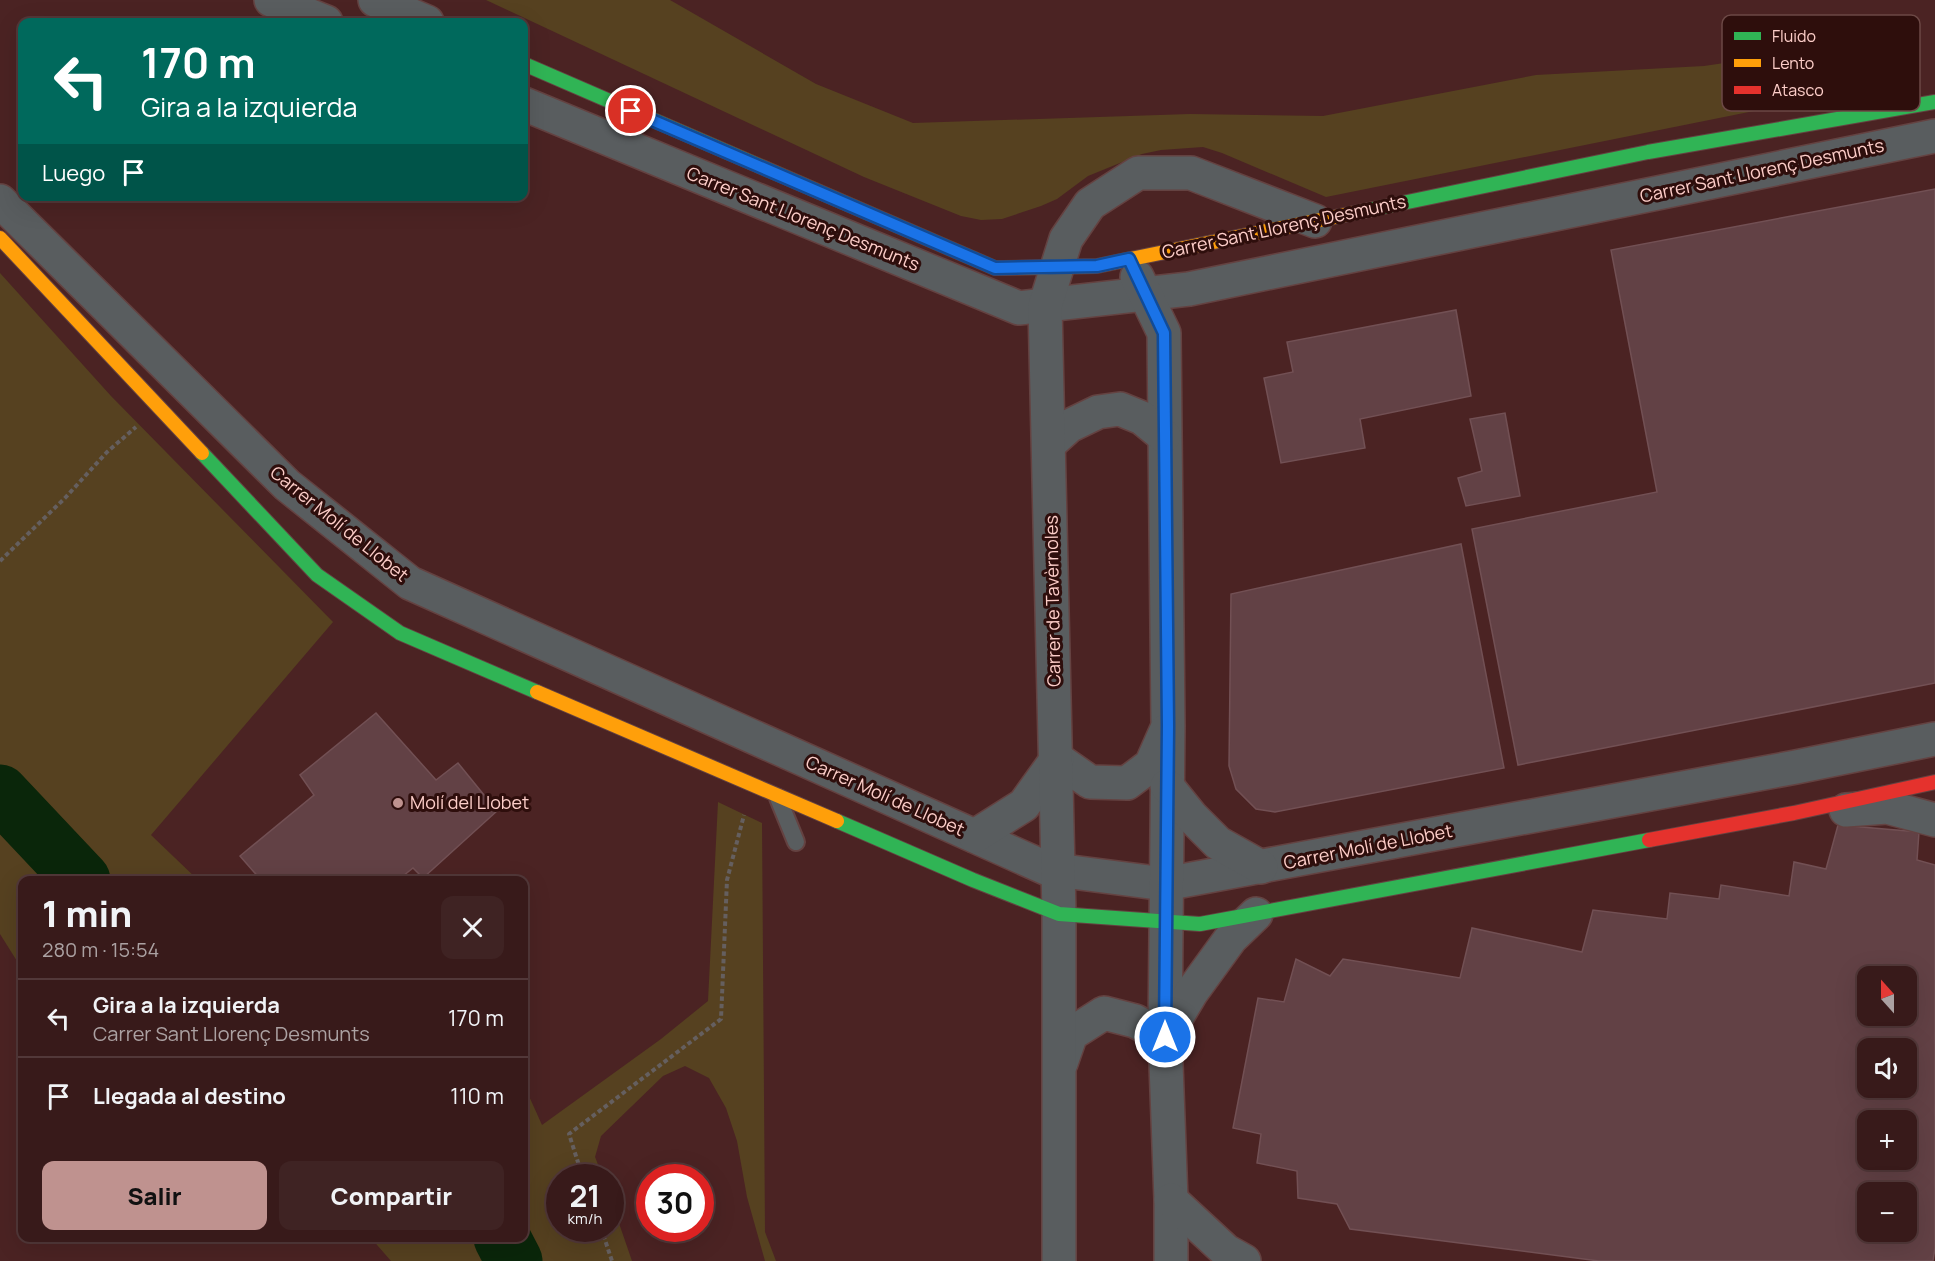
<!DOCTYPE html>
<html lang="es">
<head>
<meta charset="utf-8">
<style>
	body { margin:0; font-family:Manrope,sans-serif; background:#3f2323; color:#f1f3f6; height:100vh; display:flex; flex-direction:column; font-size:22px; white-space:nowrap }
	* { box-sizing:border-box; margin:0 }
	p { font-size:20px; color:#aba1a2 }
	.icon { flex:none; width:33px; height:33px; fill:none; stroke:currentColor; stroke-width:2; stroke-linecap:round; stroke-linejoin:round }
	.map { position:relative; flex:1; overflow:hidden }
	.details { position:absolute; left:18px; top:876px; width:510px; height:366px; display:flex; flex-direction:column; background:#381a1a; border-radius:12px; box-shadow:0 6px 24px #0002,0 0 0 2px #523839 }
	.details>* { flex:none }
	.hud { position:absolute; left:18px; top:18px; width:510px; height:183px; border-radius:12px; box-shadow:0 6px 24px #0002,0 0 0 2px #523839; background:#00695c; color:#fff; overflow:hidden }
	.needle { width:39px; rotate:339deg }
	.fabs { position:absolute; left:1857px; top:966px; display:grid; gap:12px }
	.fabs a { display:grid; place-items:center; width:60px; height:60px; border-radius:12px; background:#381a1a; box-shadow:0 6px 24px #0002,0 0 0 2px #523839; font-size:30px }
	.speed { position:absolute; left:546px; top:1164px; display:flex; gap:12px; font-size:30px; font-weight:700; text-align:center }
	.speed>* { display:grid; place-content:center; width:78px; height:78px; border-radius:50%; background:#381a1a; box-shadow:0 6px 24px #0002,0 0 0 2px #523839; line-height:1 }
	.speed small { font-size:15px; font-weight:400 }
	.speed .limit { border:9px solid #d22; background:#fff; color:#111 }
	.pin { position:absolute; display:grid; place-items:center; width:51px; height:51px; color:#fff; margin:-26px; border:3px solid #fff; border-radius:50%; box-shadow:0 2px 6px #0007 }
	.me { position:absolute; width:66px; margin:-33px; rotate:0deg; stroke-linejoin:round; filter:drop-shadow(0 0 4px #0008) }
	.turn { display:flex; align-items:center; gap:21px; height:126px; padding:0 24px; font-size:27px }
	.turn .icon { width:78px; height:78px; stroke-width:2.5 }
	.turn b { display:block; font-size:42px; line-height:51px }
	.then { display:flex; align-items:center; height:57px; padding:0 24px; background:#0003; gap:12px; font-size:22px }
	.round { display:grid; place-items:center; flex:none; width:63px; height:63px; border-radius:12px; background:#3f2323 }
	.overview { display:flex; align-items:center; justify-content:space-between; height:102px; padding:0 24px }
	h1 { font-size:36px; font-weight:800; line-height:45px }
	.cta { display:flex; gap:12px; margin-top:auto; padding:12px 24px }
	.cta a { flex:1; height:69px; border-radius:12px; background:#bf928f; color:#111; font-size:24px; font-weight:800; line-height:69px; text-align:center }
	.cta a+a { background:#3f2323; color:#f1f3f6 }
	ul { padding:0; list-style:none }
	li { display:flex; align-items:center; gap:18px; height:78px; padding:0 24px; border-top:2px solid #523839 }
	li div { flex:1 }
	li b { display:block; font-size:22px }
	li em { font-style:normal }
	.map>svg:first-child { display:block }
	.green { fill:#564120 }
	.lines { fill:none; stroke-linecap:round; stroke-linejoin:round }
	.river { stroke:#0a260a; stroke-width:57 }
	.building { fill:#624145; stroke:#725054; stroke-width:1.5; fill-rule:evenodd }
	.lane-casing { stroke:#644241; stroke-width:20 }
	.street-casing { stroke:#644241; stroke-width:36 }
	.fast-casing { stroke:#644241; stroke-width:16 }
	.slow-casing { stroke:#644241; stroke-width:16 }
	.jam-casing { stroke:#644241; stroke-width:16 }
	.path { stroke:#655f5f; stroke-width:4; stroke-dasharray:4.5 3; stroke-linecap:butt }
	.lane { stroke:#595d5f; stroke-width:16 }
	.street { stroke:#595d5f; stroke-width:33 }
	.fast { stroke:#30b455; stroke-width:14 }
	.slow { stroke:#ff9f0a; stroke-width:14 }
	.jam { stroke:#e5322d; stroke-width:14 }
	.route-casing { stroke:#114b97; stroke-width:15 }
	.route { stroke:#1a73e8; stroke-width:10 }
	.poi-dot { fill:#bf928f; stroke:#2e0e0c; stroke-width:2 }
	.labels { text-anchor:middle; stroke-width:6; stroke-linejoin:round; paint-order:stroke }
	.street-label { font-size:18px; fill:#fdcec9; stroke:#2e0e0c }
	.poi-label { font-size:18px; fill:#fdcec9; stroke:#2e0e0c; text-anchor:start }
	.key { fill:#2e0e0c; stroke:#6c4845; stroke-width:1.5 }
	.key-label { font-size:16px; fill:#fdcec9 }
</style>
</head>
<body>
<div class="map">
<svg width="1935" height="1261" viewBox="0 0 1935 1261">
	<rect width="100%" height="100%" fill="#4b2323"/>
	<g class="green">
		<polygon points="486,0 670,0 816,84 913,123 1190,114 1323,116 1536,75 1704,66 1805,51 1862,28 1844,93 1326,197 1222,153 1203,147 1161,150 1142,154 1088,176 1057,199 1041,206 1002,219 981,220 961,216 864,177"/>
		<polygon points="0,273 111,396 333,622 151,835 198,880 22,880 22,969 0,934"/>
		<polygon points="718,802 762,823 765,1232 776,1261 765,1261 747,1197 737,1141 726,1108 709,1078 685,1066 663,1076 601,1136 595,1157 603,1177 560,1178 560,1228 610,1228 611,1200 632,1261 391,1261 371,1238 524,1238 524,1085 542,1125 661,1039 708,1001"/>
	</g>
	<g class="lines">
		<g class="river">
			<polyline points="0,793 82,880"/>
			<polyline points="502,1238 514,1261"/>
		</g>
	</g>
	<g class="building">
		<polygon points="1935,189 1935,683 1518,765 1472,529 1657,492 1611,250"/>
		<polygon points="1456,310 1471,396 1360,419 1365,448 1281,463 1264,378 1293,372 1287,342"/>
		<polygon points="1505,413 1520,496 1466,506 1458,478 1482,471 1470,419"/>
		<polygon points="1461,544 1504,768 1275,812 1256,809 1236,789 1229,766 1231,594"/>
		<polygon points="376,713 436,780 458,763 497,811 423,878 413,868 398,880 261,880 240,856 314,795 300,775"/>
		<path d="M 1838,825 L 1919,832 L 1917,860 L 1935,865 L 1935,1248 L 1933,1261 L 1599,1261 L 1350,1229 L 1337,1204 L 1298,1198 L 1297,1171 L 1257,1163 L 1261,1134 L 1233,1128 L 1258,998 L 1284,1002 L 1296,959 L 1330,976 L 1343,959 L 1460,978 L 1472,928 L 1582,952 L 1593,910 L 1667,919 L 1670,893 L 1719,899 L 1721,885 L 1789,896 L 1794,862 L 1826,869 ZM 1868,976 L 1906,976 L 1906,1016 L 1868,1016 ZM 1868,1048 L 1906,1048 L 1906,1088 L 1868,1088 ZM 1868,1120 L 1906,1120 L 1906,1160 L 1868,1160 ZM 1868,1192 L 1906,1192 L 1906,1232 L 1868,1232 Z"/>
	</g>
	<g class="lines">
		<defs>
			<polyline id="lane" points="778,798 796,842"/>
			<g id="street">
				<polyline points="271,0 326,22"/>
				<polyline points="375,0 427,22"/>
				<polyline points="524,104 1019,308 1189,289 1935,136"/>
				<polyline points="0,201 287,485 410,583 1048,869 1165,884 1796,767 1935,739"/>
				<polyline points="1137,277 1164,333 1168,726 1165,1037 1171,1200 1171,1261"/>
				<polyline points="1049,444 1069,426 1098,412 1120,409 1142,418 1164,436"/>
				<polyline points="1057,759 1090,782 1127,783 1151,765 1166,731"/>
				<polyline points="1167,786 1192,817 1218,843 1261,867"/>
				<polyline points="1846,810 1887,807 1935,820"/>
				<polyline points="975,836 1024,805 1057,759"/>
				<polyline points="1165,1037 1191,993 1231,938 1256,914"/>
				<polyline points="1061,1063 1071,1034 1104,1013 1135,1021 1165,1037"/>
				<polyline points="1171,1200 1226,1251 1244,1261"/>
				<polyline points="1059,1261 1059,914 1045,306 1066,239 1090,204 1138,173 1191,173 1315,221"/>
			</g>
			<g id="fast">
				<polyline points="524,64 995,268 1003,268"/>
				<polyline points="1364,211 1648,152 1935,102"/>
				<polyline points="202,453 317,575 400,633 537,692"/>
				<polyline points="837,821 973,880 1059,914 1200,924 1649,840"/>
			</g>
			<g id="slow">
				<polyline points="0,238 202,453"/>
				<polyline points="1003,268 1097,266 1364,211"/>
				<polyline points="537,692 837,821"/>
			</g>
			<polyline id="jam" points="1649,840 1794,813 1935,782"/>
		</defs>
		<use href="#lane" class="lane-casing"/>
		<use href="#street" class="street-casing"/>
		<use href="#fast" class="fast-casing"/>
		<use href="#slow" class="slow-casing"/>
		<use href="#jam" class="jam-casing"/>
		<g class="path">
			<polyline points="0,561 65,498 107,452 136,427"/>
			<polyline points="583,1178 569,1134 721,1019 727,880 744,815"/>
			<polyline points="601,1228 612,1261"/>
		</g>
		<use href="#lane" class="lane"/>
		<use href="#street" class="street"/>
		<use href="#fast" class="fast"/>
		<use href="#slow" class="slow"/>
		<use href="#jam" class="jam"/>
	</g>
	<g class="lines">
		<defs>
			<polyline id="route" points="631,111 995,268 1097,266 1129,259 1164,333 1168,726 1165,1037"/>
		</defs>
		<use href="#route" class="route-casing"/>
		<use href="#route" class="route"/>
	</g>
	<circle class="poi-dot" cx="398" cy="803" r="6"/>
	<g class="labels">
		<g class="street-label">
			<text transform="translate(1762 171) rotate(-12)" y="6">Carrer Sant Llorenç Desmunts</text>
			<text transform="translate(803 219) rotate(22)" y="6">Carrer Sant Llorenç Desmunts</text>
			<text transform="translate(1284 227) rotate(-12)" y="6">Carrer Sant Llorenç Desmunts</text>
			<text transform="translate(339 524) rotate(39)" y="6">Carrer Molí de Llobet</text>
			<text transform="translate(1053 601) rotate(-91)" y="6">Carrer de Tavèrnoles</text>
			<text transform="translate(885 796) rotate(24)" y="6">Carrer Molí de Llobet</text>
			<text transform="translate(1368 847) rotate(-11)" y="6">Carrer Molí de Llobet</text>
		</g>
		<g class="poi-label">
			<text x="410" y="809">Molí del Llobet</text>
		</g>
	</g>
	<rect x="1722" y="15" width="198" height="96" rx="9" class="key"/>
	<rect x="1734" y="32" width="27" height="8" fill="#30b455"/>
	<rect x="1734" y="59" width="27" height="8" fill="#ff9f0a"/>
	<rect x="1734" y="86" width="27" height="8" fill="#e5322d"/>
	<g class="key-label">
		<text x="1772" y="42">Fluido</text>
		<text x="1772" y="69">Lento</text>
		<text x="1772" y="96">Atasco</text>
	</g>
</svg>
<div class="fabs">
<a><svg class="needle" viewBox="-14 -14 28 28"><path d="M0-13l5 13h-10z" fill="#e53935"/><path d="M0 13l5-13h-10z" fill="#aba1a2"/></svg></a>
<a><svg class="icon" aria-label="sound" viewBox="0 0 24 24"><path d="M4 9h4l5-4v14l-5-4H4zM17 9q2 3 0 6"/></svg></a>
<a>+</a>
<a>−</a>
</div>
<div class="speed"><div>21<small>km/h</small></div><div class="limit">30</div></div>
<div class="pin" style="left:631px;top:111px;background:#d93025"><svg class="icon" aria-label="arrive" viewBox="0 0 24 24"><path d="M6 21V4h12l-3 4 3 4H6"/></svg></div>
<svg class="me" style="left:1165px;top:1037px" viewBox="-20 -20 40 40"><circle r="17" fill="#1a73e8" stroke="#fff" stroke-width="3"/><path d="M0-11L8 9 0 5-8 9z" fill="#fff"/></svg>
<div class="hud">
<div class="turn"><svg class="icon" aria-label="left" viewBox="0 0 24 24"><path d="M17 20v-9H6M10 6l-5 5 5 5"/></svg><div><b>170 m</b>Gira a la izquierda</div></div>
<div class="then">Luego<svg class="icon" aria-label="arrive" viewBox="0 0 24 24"><path d="M6 21V4h12l-3 4 3 4H6"/></svg></div>
</div>
<section class="details">
<div class="overview"><div><h1>1 min</h1><p>280 m · 15:54</p></div><a class="round"><svg class="icon" aria-label="close" viewBox="0 0 24 24"><path d="M6 6l12 12M18 6L6 18"/></svg></a></div>
<ul>
<li><svg class="icon" aria-label="left" viewBox="0 0 24 24"><path d="M17 20v-9H6M10 6l-5 5 5 5"/></svg><div><b>Gira a la izquierda</b><p>Carrer Sant Llorenç Desmunts</p></div><em>170 m</em></li>
<li><svg class="icon" aria-label="arrive" viewBox="0 0 24 24"><path d="M6 21V4h12l-3 4 3 4H6"/></svg><div><b>Llegada al destino</b></div><em>110 m</em></li>
</ul>
<div class="cta"><a>Salir</a><a>Compartir</a></div>
</section>
</div>
</body>
</html>
